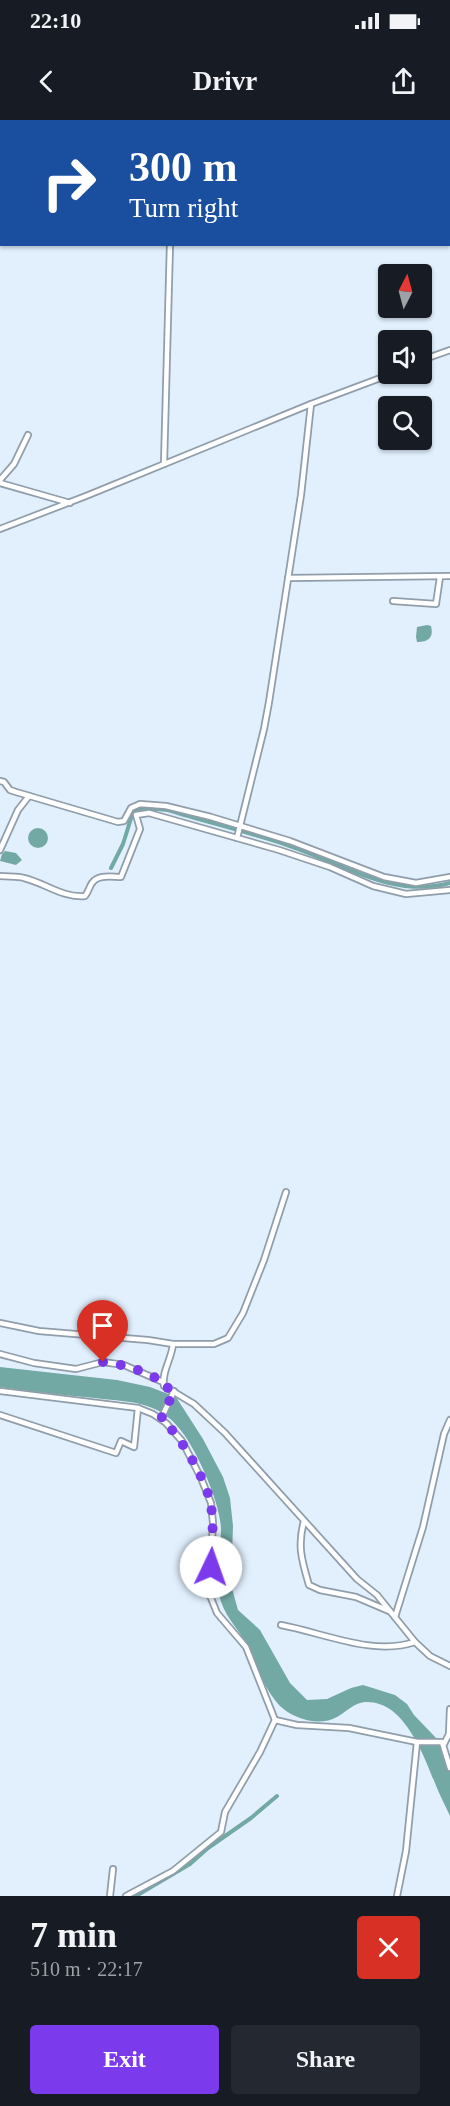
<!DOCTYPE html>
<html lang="en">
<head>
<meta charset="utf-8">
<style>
	body { margin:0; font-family:"Times New Roman",serif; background:#242831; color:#f1f3f6; height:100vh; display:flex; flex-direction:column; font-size:22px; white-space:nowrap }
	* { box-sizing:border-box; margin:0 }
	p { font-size:20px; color:#9ea1a6 }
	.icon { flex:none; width:33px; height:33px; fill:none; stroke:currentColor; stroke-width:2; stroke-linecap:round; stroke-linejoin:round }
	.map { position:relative; height:1776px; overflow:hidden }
	.panel { display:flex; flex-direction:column; background:#171b24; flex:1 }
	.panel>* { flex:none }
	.banner { position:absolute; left:0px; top:0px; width:450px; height:126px; box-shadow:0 2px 4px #0004; background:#1a4fa0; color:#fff; overflow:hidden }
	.needle { width:39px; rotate:6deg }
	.fabs { position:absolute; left:378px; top:144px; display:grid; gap:12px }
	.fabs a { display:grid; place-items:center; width:54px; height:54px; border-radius:6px; background:#171b24; box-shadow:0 2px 4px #0004; font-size:30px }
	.pin { position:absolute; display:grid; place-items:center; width:51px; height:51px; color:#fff; margin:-62px -26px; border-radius:50% 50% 50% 0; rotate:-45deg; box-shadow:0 0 6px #0007 }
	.pin .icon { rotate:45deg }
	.me { position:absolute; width:66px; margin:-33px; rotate:3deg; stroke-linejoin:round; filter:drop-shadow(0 0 4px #0008) }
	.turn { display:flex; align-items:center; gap:21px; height:126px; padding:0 30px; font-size:27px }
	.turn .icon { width:78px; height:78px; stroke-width:2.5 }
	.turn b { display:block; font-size:42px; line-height:51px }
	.round { display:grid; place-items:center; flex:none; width:63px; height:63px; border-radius:6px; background:#242831 }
	.summary { display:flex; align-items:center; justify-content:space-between; height:102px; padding:0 30px }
	h1 { font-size:36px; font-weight:800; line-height:45px }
	.cta { display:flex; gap:12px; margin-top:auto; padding:12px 30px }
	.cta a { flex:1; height:69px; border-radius:6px; background:#7c3aed; color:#fff; font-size:24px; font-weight:800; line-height:69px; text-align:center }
	.cta a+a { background:#242831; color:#f1f3f6 }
	.status { display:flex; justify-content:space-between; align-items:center; height:42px; padding:0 30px; background:#171b24; direction:ltr }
	.status svg { height:16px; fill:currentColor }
	header { display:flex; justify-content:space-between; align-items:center; height:78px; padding:0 30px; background:#171b24; font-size:27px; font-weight:800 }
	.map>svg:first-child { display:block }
	.water { fill:#73a9a5 }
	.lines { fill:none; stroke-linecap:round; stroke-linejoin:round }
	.canal { stroke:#73a9a5; stroke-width:4 }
	.minor-casing { stroke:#909daa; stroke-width:8 }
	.minor { stroke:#fff; stroke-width:4.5 }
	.route { stroke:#7c3aed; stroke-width:10; stroke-dasharray:0 18 }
</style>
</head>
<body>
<div class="status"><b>22:10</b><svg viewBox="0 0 49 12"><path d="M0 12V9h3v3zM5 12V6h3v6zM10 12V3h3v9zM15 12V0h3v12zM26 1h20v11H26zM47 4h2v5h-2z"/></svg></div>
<header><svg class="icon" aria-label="back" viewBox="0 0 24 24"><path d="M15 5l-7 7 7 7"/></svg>Drivr<svg class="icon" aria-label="share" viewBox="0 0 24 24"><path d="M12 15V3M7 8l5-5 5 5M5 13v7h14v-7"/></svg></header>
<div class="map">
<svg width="450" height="1776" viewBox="0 0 450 1776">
	<rect width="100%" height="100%" fill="#e2f0fe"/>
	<g class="water">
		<path d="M 427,505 L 431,506 C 434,518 428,522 417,522 L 416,517 L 417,507 Z"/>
		<circle cx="38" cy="718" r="10"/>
		<polygon points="5,731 16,733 22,740 16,745 0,741 2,734"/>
		<path d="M 0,1247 L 117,1260 L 150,1267 L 176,1277 L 203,1319 L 223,1357 L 230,1378 L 233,1406 L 231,1465 L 238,1490 L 260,1510 L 290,1563 L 307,1580 L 327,1579 L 351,1568 L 363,1565 L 395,1575 L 407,1584 L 414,1595 L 438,1620 L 450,1652 L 450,1696 C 445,1685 439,1674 435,1663 C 423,1634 404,1580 365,1582 C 354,1583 346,1592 337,1597 C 319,1607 293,1599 279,1585 C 262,1566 254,1539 242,1517 C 234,1504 224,1494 220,1478 C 214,1455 221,1433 221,1410 C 221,1384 196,1327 178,1307 C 173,1300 164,1294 157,1290 C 136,1280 116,1281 95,1278 C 63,1275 32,1272 0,1267 Z"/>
	</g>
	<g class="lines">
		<g class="canal">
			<path d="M 111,748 L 123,724 L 133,692 C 143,687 157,689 168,690 C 207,702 248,712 287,725 C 339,742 393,779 450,763"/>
			<polyline points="136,1776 190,1744 208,1728 251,1698 277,1676"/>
		</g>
		<defs>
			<g id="minor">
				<polyline points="175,2 175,0"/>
				<polyline points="422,240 450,230"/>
				<polyline points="164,344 170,124"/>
				<polyline points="0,360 14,344 28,315"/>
				<polyline points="0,363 70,383"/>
				<polyline points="0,409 86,376 311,284 391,254"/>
				<polyline points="288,458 450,456"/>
				<polyline points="393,481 436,484 440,457"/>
				<polyline points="0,661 4,662 10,670 16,672 118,702 124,701 131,688 140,684 166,686 211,697 290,721 384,757 416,763 450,757"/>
				<polyline points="237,718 264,609 269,582 301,375 311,284"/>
				<polyline points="0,730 18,690 29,676"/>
				<path d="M 0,756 C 8,757 17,756 24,758 C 45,763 62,778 85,776 C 89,771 89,767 92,763 C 98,754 112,757 121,757 L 140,709 L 136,695 L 149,693 L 279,730 L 330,747 L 373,766 L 406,774 L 450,770"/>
				<path d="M 0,1203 L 39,1211 L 148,1220 L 173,1224 C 172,1238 161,1253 164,1266 L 194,1284 L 225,1313 L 357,1459 L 377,1475 L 415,1522 L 430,1536 L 450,1546"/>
				<polyline points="173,1224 214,1224 228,1218 243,1193 264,1140 286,1072"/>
				<polyline points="0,1234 34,1243 76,1249 103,1242 124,1245 163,1262"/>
				<polyline points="0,1271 138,1288 153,1294 166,1303 182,1321 201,1358 211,1383 213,1403 209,1473 217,1493 246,1527 275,1600 297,1605 349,1608 417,1622 442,1622 450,1648"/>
				<polyline points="0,1295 116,1333 121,1321 134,1327 138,1288"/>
				<polyline points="161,1299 174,1271"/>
				<path d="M 304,1401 C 297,1426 302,1441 309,1465 L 320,1470 L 356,1477 L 389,1491"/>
				<polyline points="395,1497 423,1407 444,1314 450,1300"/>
				<path d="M 281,1505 C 324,1513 372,1536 415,1522"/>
				<polyline points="444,1624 449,1614 450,1589"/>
				<polyline points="110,1776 113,1749"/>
				<polyline points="126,1776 173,1751 221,1712 225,1692 260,1632 275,1600"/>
				<polyline points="397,1776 406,1731 417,1622"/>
			</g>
		</defs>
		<use href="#minor" class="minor-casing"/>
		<use href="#minor" class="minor"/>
	</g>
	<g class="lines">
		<path class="route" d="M 103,1242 C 124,1244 144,1251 163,1262 L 164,1266 L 174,1271 L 161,1299 C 180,1314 208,1363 211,1386 C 214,1406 212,1427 211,1447"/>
	</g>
</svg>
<div class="fabs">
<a><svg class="needle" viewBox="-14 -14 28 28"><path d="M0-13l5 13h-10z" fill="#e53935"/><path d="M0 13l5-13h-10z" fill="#9ea1a6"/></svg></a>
<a><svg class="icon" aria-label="sound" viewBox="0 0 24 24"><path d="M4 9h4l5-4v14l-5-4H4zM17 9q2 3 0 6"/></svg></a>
<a><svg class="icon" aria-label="search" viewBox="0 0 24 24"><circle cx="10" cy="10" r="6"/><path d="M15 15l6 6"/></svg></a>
</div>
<div class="pin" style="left:103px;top:1242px;background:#d93025"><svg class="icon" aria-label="arrive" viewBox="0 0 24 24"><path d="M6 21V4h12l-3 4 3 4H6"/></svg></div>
<svg class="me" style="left:211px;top:1447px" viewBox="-20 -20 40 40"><circle r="19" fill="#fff"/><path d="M0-13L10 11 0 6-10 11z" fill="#7c3aed"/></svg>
<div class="banner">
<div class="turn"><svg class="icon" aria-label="right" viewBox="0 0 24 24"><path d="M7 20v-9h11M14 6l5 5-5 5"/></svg><div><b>300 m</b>Turn right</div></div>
</div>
</div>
<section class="panel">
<div class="summary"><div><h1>7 min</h1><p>510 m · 22:17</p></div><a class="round" style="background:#d93025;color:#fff"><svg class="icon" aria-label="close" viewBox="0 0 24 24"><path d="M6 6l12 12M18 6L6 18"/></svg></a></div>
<div class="cta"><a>Exit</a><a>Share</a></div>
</section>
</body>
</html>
